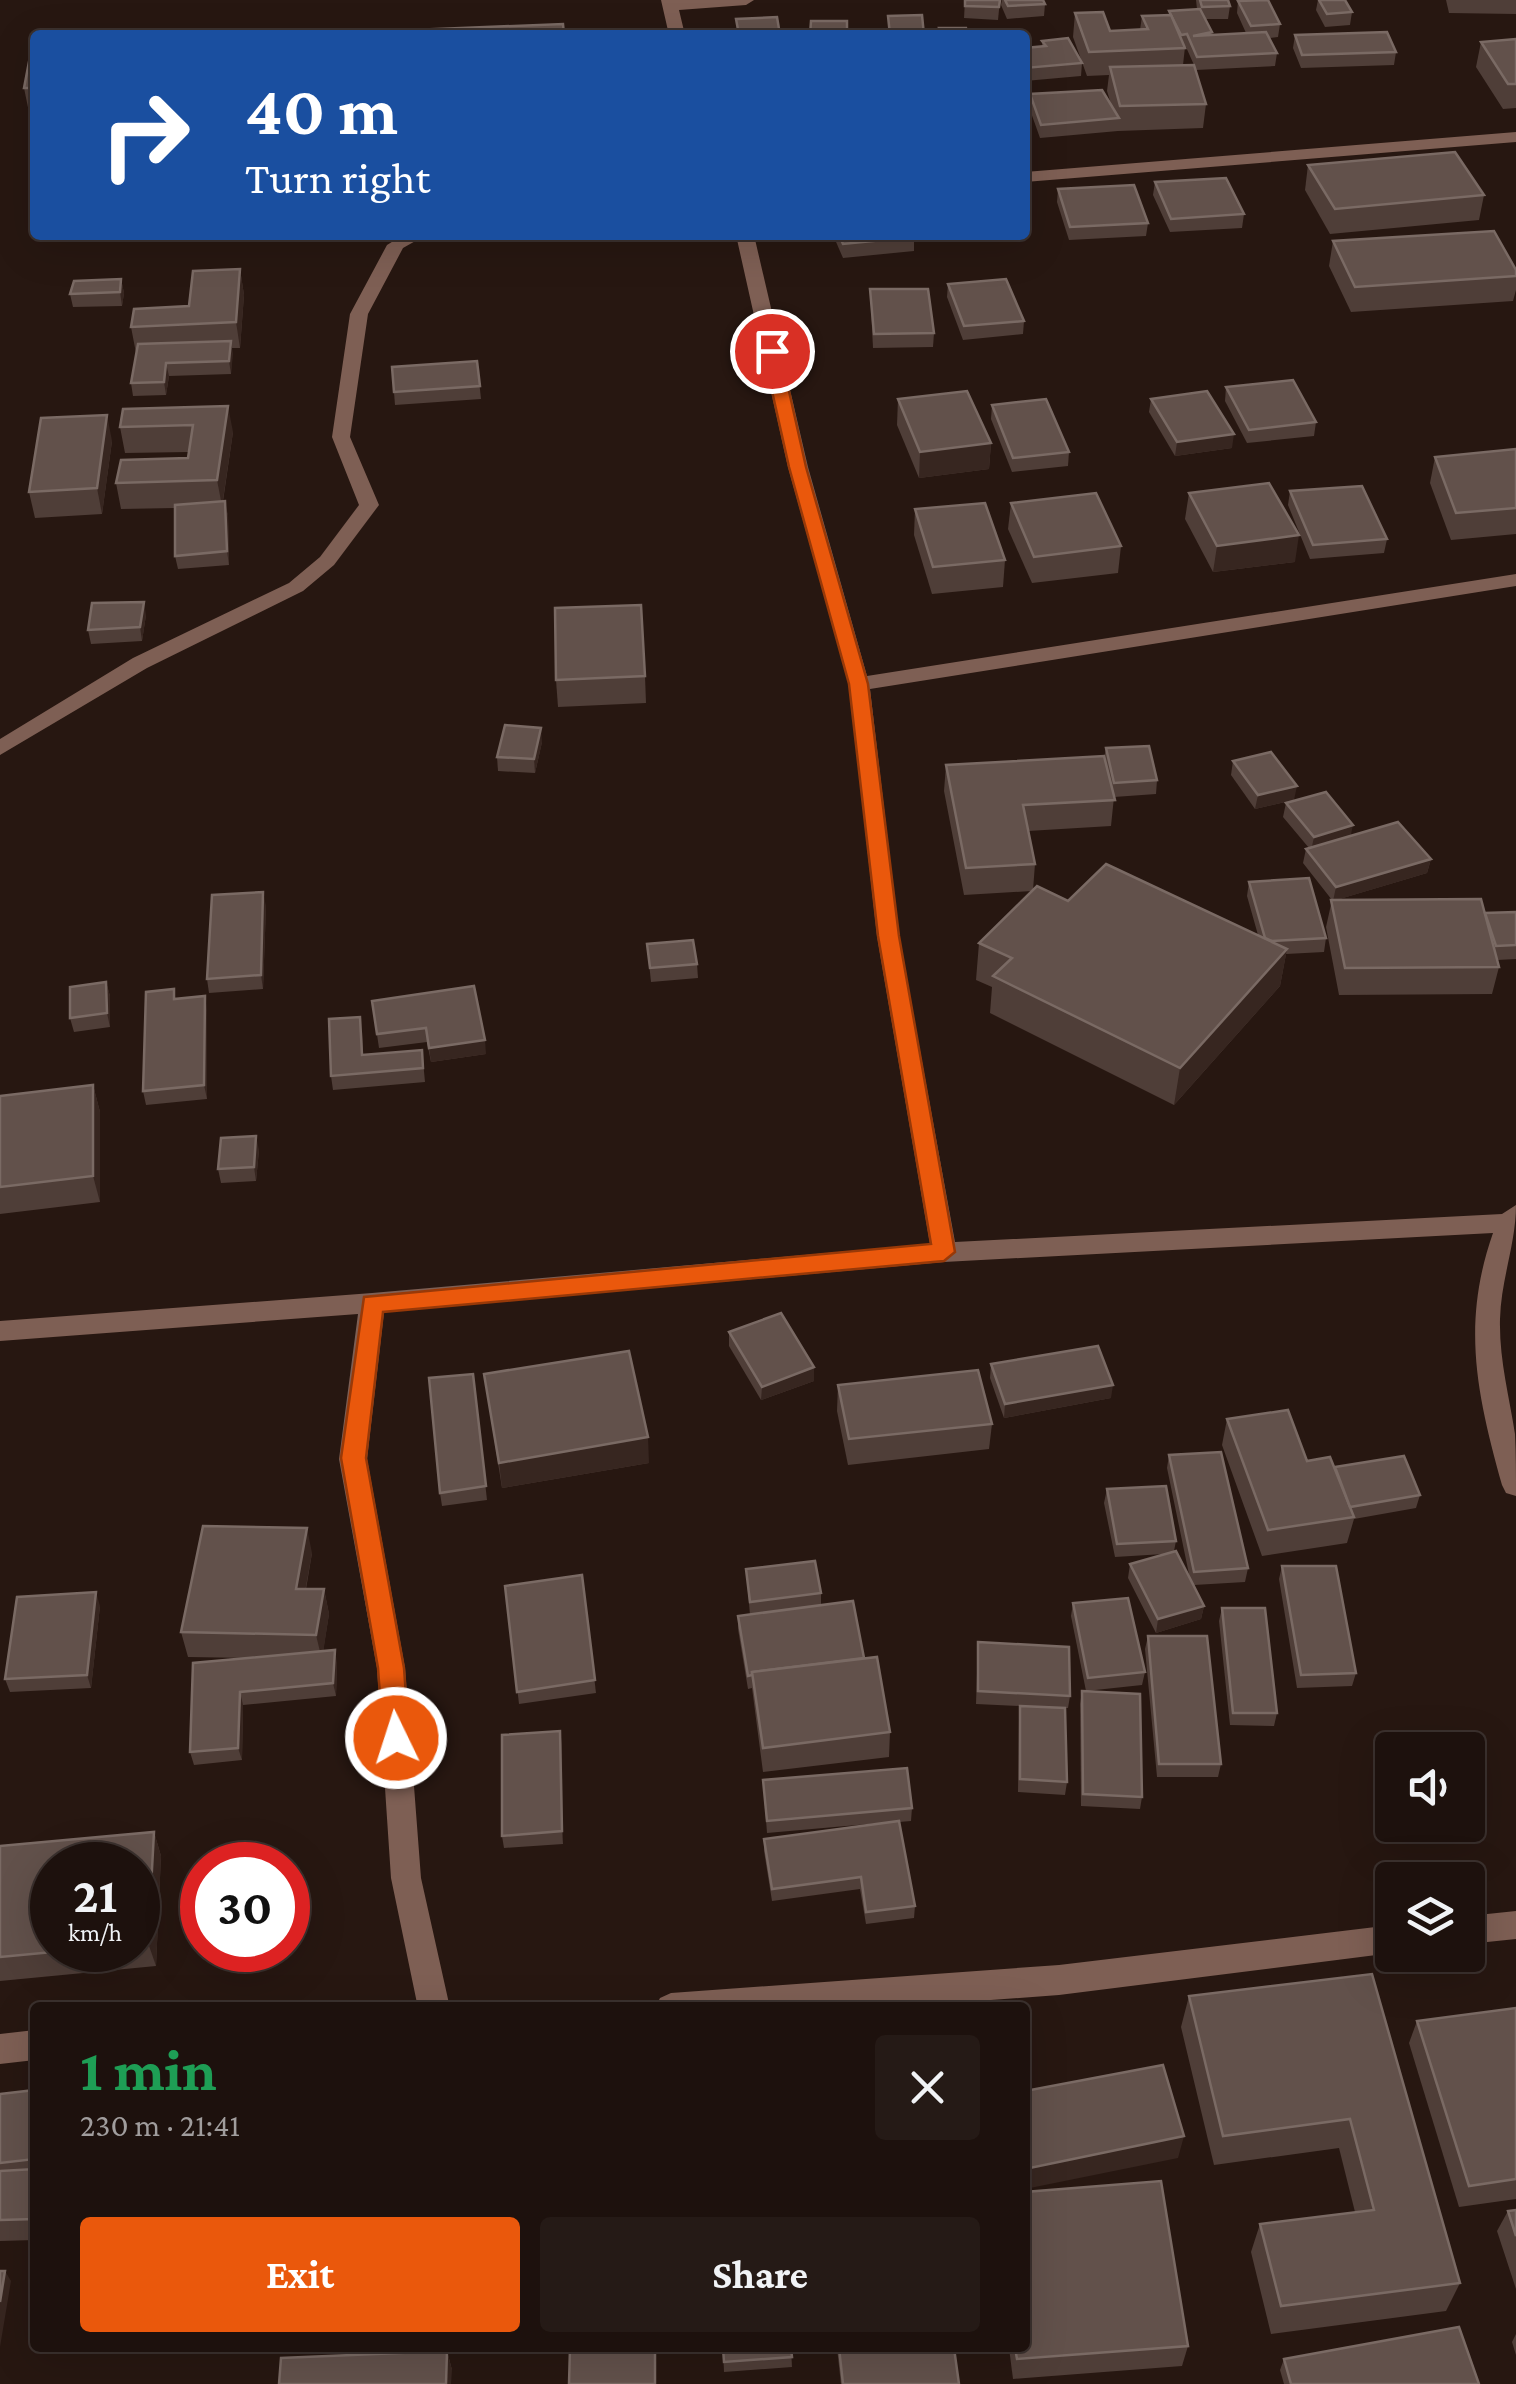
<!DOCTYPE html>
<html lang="en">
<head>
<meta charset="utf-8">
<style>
	body { margin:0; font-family:"Crimson Pro",serif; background:#251a16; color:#f1f3f6; height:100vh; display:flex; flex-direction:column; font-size:38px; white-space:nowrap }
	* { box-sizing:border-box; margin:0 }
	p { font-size:32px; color:#a09d9d }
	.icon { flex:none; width:55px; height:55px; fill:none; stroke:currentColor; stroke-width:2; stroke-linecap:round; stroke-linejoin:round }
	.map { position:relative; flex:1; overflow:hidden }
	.drawer { position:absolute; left:30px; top:2002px; width:1000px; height:350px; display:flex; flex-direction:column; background:#1d110d; border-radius:10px; box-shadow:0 10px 40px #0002,0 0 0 2px #3b312e }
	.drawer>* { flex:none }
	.banner { position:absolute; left:30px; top:30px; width:1000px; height:210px; border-radius:10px; box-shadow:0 10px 40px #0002,0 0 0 2px #3b312e; background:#1a4fa0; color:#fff; overflow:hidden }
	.tools { position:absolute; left:1375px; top:1732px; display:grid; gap:20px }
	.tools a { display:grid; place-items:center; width:110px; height:110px; border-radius:10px; background:#1d110d; box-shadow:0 10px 40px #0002,0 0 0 2px #3b312e; font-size:50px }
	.speed { position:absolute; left:30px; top:1842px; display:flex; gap:20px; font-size:50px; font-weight:700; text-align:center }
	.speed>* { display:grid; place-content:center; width:130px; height:130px; border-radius:50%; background:#1d110d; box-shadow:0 10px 40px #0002,0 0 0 2px #3b312e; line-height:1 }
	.speed small { font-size:25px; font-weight:400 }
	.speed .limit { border:15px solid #d22; background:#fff; color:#111 }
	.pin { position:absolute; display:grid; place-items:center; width:85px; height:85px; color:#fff; margin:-42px; border:5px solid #fff; border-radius:50%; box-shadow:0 2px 10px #0007 }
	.me { position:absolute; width:110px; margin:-55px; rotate:356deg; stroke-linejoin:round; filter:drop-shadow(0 0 8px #0008) }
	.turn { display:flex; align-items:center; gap:35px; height:210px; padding:0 50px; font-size:45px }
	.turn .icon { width:130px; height:130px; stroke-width:2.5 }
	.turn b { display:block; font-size:70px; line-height:85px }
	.round { display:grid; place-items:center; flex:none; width:105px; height:105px; border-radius:10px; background:#251a16 }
	.overview { display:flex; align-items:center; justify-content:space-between; height:170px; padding:0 50px }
	h1 { font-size:60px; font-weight:700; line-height:75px; color:#1e9e55 }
	.button { display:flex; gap:20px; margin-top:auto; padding:20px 50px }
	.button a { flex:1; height:115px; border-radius:10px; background:#ea580c; color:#fff; font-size:40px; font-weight:700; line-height:115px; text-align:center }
	.button a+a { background:#251a16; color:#f1f3f6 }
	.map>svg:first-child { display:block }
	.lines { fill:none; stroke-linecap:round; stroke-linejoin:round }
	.minor { fill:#7e5f54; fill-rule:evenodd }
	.wall { fill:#4f3e38; fill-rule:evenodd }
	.shaded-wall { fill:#372620 }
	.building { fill:#62514b; stroke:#7a6a64; stroke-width:2.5 }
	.route { fill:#ea580c; stroke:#983908; stroke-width:2.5 }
</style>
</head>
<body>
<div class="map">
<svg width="1516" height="2384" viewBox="0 0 1516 2384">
	<rect width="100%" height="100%" fill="#271711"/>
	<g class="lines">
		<g class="minor">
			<polygon points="661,0 754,0 746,5 679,10 685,35 669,35"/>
			<polygon points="1516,132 1516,142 1025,182 1025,172"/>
			<polygon points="403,235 426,235 403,248 368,314 350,437 379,505 334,565 303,591 147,668 0,755 0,739 133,658 289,583 320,557 359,505 332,437 350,314 387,245"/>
			<path d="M 736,235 L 754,235 L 808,467 L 867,676 L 1516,574 L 1516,586 L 870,689 L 899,936 L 955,1242 L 1502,1214 L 1516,1205 C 1516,1244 1501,1279 1500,1319 C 1499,1359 1509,1395 1515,1434 C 1516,1454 1516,1476 1516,1496 L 1506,1493 L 1502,1485 C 1477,1395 1461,1324 1493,1233 L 944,1262 L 384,1312 L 367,1459 L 405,1668 L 421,1878 L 450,2008 L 418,2008 L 391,1878 L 377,1668 L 339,1459 L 358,1314 L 0,1341 L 0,1321 L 372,1293 L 930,1244 L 877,936 L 849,684 L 788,467 Z"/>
			<polygon points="1516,1911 1516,1939 1468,1944 1468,1916"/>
			<polygon points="1392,1925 1392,1953 1059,1995 881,2008 655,2008 660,1998 671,1993 1059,1965"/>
			<polygon points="35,2030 35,2060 0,2064 0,2034"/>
		</g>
	</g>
	<g class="wall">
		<polygon points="965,0 1000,0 998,20 964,18"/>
		<polygon points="1002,0 1043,0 1045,4 1044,16 1007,19 1001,5"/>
		<path d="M 1196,0 L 1228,0 L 1230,6 L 1228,19 L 1205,19 L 1212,35 L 1246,33 L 1237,13 L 1238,1 L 1280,24 L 1278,37 L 1269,38 L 1277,53 L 1275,66 L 1196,70 L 1206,104 L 1203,128 L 1118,131 L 1040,138 L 1029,107 L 1030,94 L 1111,104 L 1107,91 L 1109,75 L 1087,76 L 1073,37 L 1075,13 L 1110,31 L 1140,30 L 1142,16 L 1169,15 L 1169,11 L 1197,9 ZM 1185,47 L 1186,47 L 1194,65 L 1183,65 Z"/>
		<polygon points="1318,0 1345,0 1352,12 1350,25 1325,27 1316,10"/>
		<polygon points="1446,0 1516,0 1516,14 1449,13"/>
		<polygon points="1295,35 1396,52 1394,65 1301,68 1293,48"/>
		<polygon points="1516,39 1516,108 1503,109 1476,67 1481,42"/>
		<polygon points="1042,41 1082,63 1081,76 1025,81 1025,48 1042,47"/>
		<polygon points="35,45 35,122 31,122 24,88"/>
		<polygon points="1308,165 1484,195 1479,220 1330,234 1305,190"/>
		<polygon points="1155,182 1244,214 1242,228 1170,232 1153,195"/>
		<polygon points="1058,189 1148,223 1146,236 1069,240 1057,202"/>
		<polygon points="833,235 914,235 914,251 843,258"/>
		<polygon points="1333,241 1516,270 1516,290 1513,301 1351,312 1329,266"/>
		<polygon points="240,269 244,295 240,348 232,348 231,374 169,376 166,395 133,396 131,383 136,353 131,327 189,306"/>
		<polygon points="121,279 124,293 122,306 73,307 70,294"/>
		<polygon points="948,284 1024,321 1023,334 963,340 947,297"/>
		<polygon points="870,289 934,333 933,347 873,348"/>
		<polygon points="477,361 481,399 395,405 392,367"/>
		<polygon points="1226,387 1316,422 1314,436 1247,443 1225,401"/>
		<polygon points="898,399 991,443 989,469 919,478 897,425"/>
		<polygon points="1151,399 1232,448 1175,456 1149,412"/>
		<polygon points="992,405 1069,452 1068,466 1012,472 991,419"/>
		<polygon points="123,409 233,432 223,501 228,515 229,565 178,569 175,556 175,508 121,509 116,483 188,458 189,452 125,453 120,427"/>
		<polygon points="112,441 102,514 35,518 29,492"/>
		<polygon points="1516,449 1516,534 1451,540 1430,483 1435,457"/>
		<polygon points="1290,491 1387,539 1384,553 1310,559 1288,505"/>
		<polygon points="1189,493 1295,562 1213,572 1185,519"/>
		<polygon points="1011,503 1121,546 1118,573 1032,583 1008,529"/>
		<polygon points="915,509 1005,560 1003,587 932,594 914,535"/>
		<polygon points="146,615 142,641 91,644 88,630"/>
		<polygon points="645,676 646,703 558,707 556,680"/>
		<polygon points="542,742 535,773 498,771 497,757"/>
		<polygon points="1106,748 1157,780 1156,794 1114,797 1111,826 1028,831 1035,864 1033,890 1068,901 1258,935 1247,896 1249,882 1326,938 1324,952 1286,954 1280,986 1174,1105 990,1013 992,987 976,980 979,943 1032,891 964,895 944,791 946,765 1104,758"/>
		<polygon points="1233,761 1294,800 1255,809 1231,775"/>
		<polygon points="1286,803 1351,836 1431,859 1427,873 1336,900 1485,914 1516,912 1516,959 1497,960 1499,967 1492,994 1339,995 1326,927 1332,900 1303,863 1306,849 1309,848 1283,817"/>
		<polygon points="266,906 263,989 209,993 207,979"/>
		<polygon points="647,944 697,964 698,978 651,982"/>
		<polygon points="106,982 110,996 110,1027 74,1032 70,1018"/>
		<polygon points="176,998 207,1010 207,1099 146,1105 143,1091"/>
		<polygon points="372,1001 486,1054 431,1062 427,1042 379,1048"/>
		<polygon points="362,1031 363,1055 422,1050 425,1082 333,1090 331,1076"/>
		<polygon points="93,1085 100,1112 100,1202 0,1214 0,1096"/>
		<polygon points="259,1150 256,1181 221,1183 218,1169"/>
		<polygon points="729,1332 814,1381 761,1400 729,1346"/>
		<polygon points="991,1364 1111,1398 1004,1418 990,1378"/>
		<polygon points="473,1374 487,1500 442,1506 440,1493"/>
		<polygon points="484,1374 649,1463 502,1488"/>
		<polygon points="838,1385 992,1424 989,1449 848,1465 837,1411"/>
		<polygon points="1227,1419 1307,1461 1334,1467 1420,1495 1416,1508 1354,1519 1347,1543 1262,1556 1222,1445"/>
		<polygon points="1169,1455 1248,1568 1245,1582 1194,1585 1204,1606 1201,1619 1156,1633 1128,1578 1130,1564 1164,1554 1115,1557 1104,1503 1107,1489 1176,1541 1174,1551 1190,1579 1167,1468"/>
		<polygon points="312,1553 306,1589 324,1589 329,1614 323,1651 337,1663 336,1696 243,1705 242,1760 194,1765 190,1752 249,1658 188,1657 181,1632"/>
		<polygon points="1282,1566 1356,1673 1352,1686 1297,1688 1279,1579"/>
		<polygon points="746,1569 821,1593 821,1606 864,1658 890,1732 889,1757 763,1772 752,1688 748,1689 738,1629 738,1616 750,1615"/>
		<polygon points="582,1575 596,1693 519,1704 505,1586"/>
		<polygon points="1073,1603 1145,1672 1142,1685 1086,1691 1071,1616"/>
		<polygon points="100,1606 91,1688 10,1692 5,1679"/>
		<polygon points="1222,1608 1277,1713 1274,1726 1230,1725 1219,1621"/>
		<polygon points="1148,1636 1221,1764 1218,1777 1157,1777 1145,1649"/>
		<polygon points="978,1642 1070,1696 1068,1708 1065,1708 1067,1782 1065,1795 1018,1792 1019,1719 1020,1706 976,1704"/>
		<polygon points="1082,1691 1142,1797 1140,1809 1081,1806 1080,1704"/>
		<polygon points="560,1731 563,1844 504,1848 502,1836"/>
		<polygon points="763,1780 912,1808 911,1821 899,1822 915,1906 914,1918 866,1924 860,1889 772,1901 764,1851 764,1839 880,1823 767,1833"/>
		<path d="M 154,1832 L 161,1856 L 156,1966 L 0,1981 L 0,1846 ZM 138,1865 L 138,1950 L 52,1950 Z"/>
		<polygon points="1372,1974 1460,2283 1446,2311 1271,2334 1251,2252 1260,2224 1355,2212 1339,2148 1214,2165 1181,2027 1189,1996"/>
		<polygon points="1516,2008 1516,2199 1459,2207 1409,2043 1417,2021"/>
		<polygon points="35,2090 35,2240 0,2241 0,2094"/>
		<polygon points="1516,2210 1516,2289 1497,2231 1508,2211"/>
		<polygon points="1516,2334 1516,2355 1512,2342"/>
		<polygon points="1188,2346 1182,2366 1013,2379 1009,2348"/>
		<polygon points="423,2348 489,2348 447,2351 452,2370 424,2352"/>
		<polygon points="723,2348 791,2348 792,2367 724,2372"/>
		<polygon points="837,2348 954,2348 959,2384 841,2384"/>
		<polygon points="1284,2359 1479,2384 1284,2384 1280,2370"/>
	</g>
	<g class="shaded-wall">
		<polygon points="240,269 244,295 240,348 236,322"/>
		<polygon points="121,279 124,293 122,306 120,292"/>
		<polygon points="231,341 233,354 231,374 229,361"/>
		<polygon points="166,363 169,376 166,395 164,382"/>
		<polygon points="228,406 233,432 222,506 217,480"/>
		<polygon points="107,415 112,441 102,514 97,488"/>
		<polygon points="1234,434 1232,448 1175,456 1177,442"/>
		<polygon points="991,443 989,469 919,478 920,452"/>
		<polygon points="225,501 228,515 229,565 227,551"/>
		<polygon points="1299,535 1295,562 1213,572 1217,546"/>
		<polygon points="144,602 146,615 142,641 140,627"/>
		<polygon points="541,728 542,742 535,773 534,759"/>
		<polygon points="1297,786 1294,800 1255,809 1258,795"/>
		<polygon points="1353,825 1350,839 1311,851 1314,837"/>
		<polygon points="1431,859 1427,873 1333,901 1336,887"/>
		<polygon points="263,892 266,906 263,989 261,975"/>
		<polygon points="1287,949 1280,986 1174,1105 1180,1068"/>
		<polygon points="106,982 110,996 110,1027 107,1013"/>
		<polygon points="205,996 207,1010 207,1099 204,1085"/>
		<polygon points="485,1040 486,1054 431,1062 429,1048"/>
		<polygon points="93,1085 100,1112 100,1202 93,1176"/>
		<polygon points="256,1136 259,1150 256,1181 254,1167"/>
		<polygon points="814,1367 814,1381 761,1400 762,1387"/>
		<polygon points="1113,1385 1111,1398 1004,1418 1005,1404"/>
		<polygon points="648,1437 649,1463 502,1488 499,1463"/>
		<polygon points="307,1528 312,1553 301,1614 296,1589"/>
		<polygon points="324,1589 329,1614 322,1660 316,1635"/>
		<polygon points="96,1592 100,1606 91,1688 87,1675"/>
		<polygon points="1204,1606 1201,1619 1156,1633 1158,1619"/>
		<polygon points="335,1650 337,1663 336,1696 333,1683"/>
		<polygon points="240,1692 243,1705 242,1760 238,1748"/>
		<polygon points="560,1731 562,1744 563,1844 562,1831"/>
		<polygon points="154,1832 161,1856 156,1966 148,1943"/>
		<polygon points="1184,2136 1178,2158 1025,2189 1025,2169"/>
		<polygon points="5,2271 11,2281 0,2347 0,2302"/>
		<polygon points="447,2351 452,2370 451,2384 446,2384"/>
	</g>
	<g class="building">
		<polygon points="965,0 1000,0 999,7 965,6"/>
		<polygon points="1005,0 1043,0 1045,4 1008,6"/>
		<polygon points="1200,0 1228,0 1230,6 1202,7"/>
		<polygon points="1268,0 1280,24 1251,26 1238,1"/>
		<polygon points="1319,0 1345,0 1352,12 1327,14"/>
		<polygon points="1200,9 1212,32 1193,36 1266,32 1277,53 1197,57 1187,34 1181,35 1169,11"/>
		<polygon points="1103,12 1110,31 1148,29 1142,16 1171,15 1185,48 1089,52 1075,13"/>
		<polygon points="922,15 924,35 890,35 888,16"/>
		<polygon points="777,17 780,35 739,35 736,19"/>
		<polygon points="811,21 847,21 847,35 810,35"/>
		<polygon points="563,24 564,35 288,35"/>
		<polygon points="939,28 966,28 968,35 941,35"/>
		<polygon points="1387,32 1396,52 1302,55 1295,35"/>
		<polygon points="1068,38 1082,63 1025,68 1025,48 1046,46 1042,41"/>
		<polygon points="1516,39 1516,84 1508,84 1481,42"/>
		<polygon points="35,45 35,88 24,88 32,46"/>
		<polygon points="1194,65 1206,104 1120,106 1110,67"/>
		<polygon points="1102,90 1119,118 1041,125 1030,94"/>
		<polygon points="1455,152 1484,195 1335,209 1308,165"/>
		<polygon points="1226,178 1244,214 1171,219 1155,182"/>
		<polygon points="1134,185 1148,223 1070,227 1058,189"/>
		<polygon points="1494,231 1516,270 1516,276 1355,287 1333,241"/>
		<polygon points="839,235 914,235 915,237 843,244"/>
		<polygon points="240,269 236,322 131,327 134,309 189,306 193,271"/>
		<polygon points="121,279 120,292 70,294 74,281"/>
		<polygon points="1006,279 1024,321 964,326 948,284"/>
		<polygon points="870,289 928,289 934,333 874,334"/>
		<polygon points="231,341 229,361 166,363 164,382 131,383 138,344"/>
		<polygon points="477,361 480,386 394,392 392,367"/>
		<polygon points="1293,380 1316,422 1249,430 1226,387"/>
		<polygon points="967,391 991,443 920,452 898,399"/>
		<polygon points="1207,391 1234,434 1177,442 1151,399"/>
		<polygon points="1046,399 1069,452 1013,458 992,405"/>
		<polygon points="228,406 217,480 116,483 121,460 188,458 193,425 120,427 123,409"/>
		<polygon points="107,415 97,488 29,492 41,418"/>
		<polygon points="1516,449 1516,508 1456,513 1435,457"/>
		<polygon points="1269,483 1299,535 1217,546 1189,493"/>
		<polygon points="1362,486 1387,539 1313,545 1290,491"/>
		<polygon points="1096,493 1121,546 1034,557 1011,503"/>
		<polygon points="225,501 227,551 175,556 175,505"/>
		<polygon points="985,503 1005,560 933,567 915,509"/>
		<polygon points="144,602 140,627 88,630 92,603"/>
		<polygon points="641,605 645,676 556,680 555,608"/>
		<polygon points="505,725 541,728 534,759 497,757"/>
		<polygon points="1149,746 1157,780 1114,783 1106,748"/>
		<polygon points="1271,752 1297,786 1258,795 1233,761"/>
		<polygon points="1104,756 1115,800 1023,805 1035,864 966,868 946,765"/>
		<polygon points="1326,792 1353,825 1314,837 1286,803"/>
		<polygon points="1398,822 1431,859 1336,887 1306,849"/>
		<polygon points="1106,864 1287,949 1180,1068 993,976 1012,958 979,943 1037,886 1068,901"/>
		<polygon points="1309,878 1326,938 1272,941 1265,938 1249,882"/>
		<polygon points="263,892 261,975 207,979 212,895"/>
		<polygon points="1481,899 1499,967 1345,968 1331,900"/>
		<polygon points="1516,912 1516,945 1496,946 1485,913"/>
		<polygon points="693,940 697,964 650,968 647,944"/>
		<polygon points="106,982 107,1013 70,1018 70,987"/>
		<polygon points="474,986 485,1040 429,1048 426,1028 377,1034 372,1001"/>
		<polygon points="174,989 174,999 205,996 204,1085 143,1091 146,992"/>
		<polygon points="360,1017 362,1055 422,1050 423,1068 331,1076 329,1019"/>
		<polygon points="93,1085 93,1176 0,1187 0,1096"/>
		<polygon points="256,1136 254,1167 218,1169 221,1138"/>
		<polygon points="781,1313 814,1367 762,1387 729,1332"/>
		<polygon points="1098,1346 1113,1385 1005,1404 991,1364"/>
		<polygon points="629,1351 648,1437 499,1463 484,1374"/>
		<polygon points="978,1370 992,1424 849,1439 838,1385"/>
		<polygon points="473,1374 486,1486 440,1493 429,1378"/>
		<polygon points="1288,1410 1307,1461 1330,1457 1354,1517 1268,1530 1227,1419"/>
		<polygon points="1221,1452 1248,1568 1194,1572 1169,1455"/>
		<polygon points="1404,1456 1420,1495 1350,1507 1335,1467"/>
		<polygon points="1166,1486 1176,1541 1117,1544 1107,1489"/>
		<polygon points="203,1526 307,1528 296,1589 324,1589 316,1635 181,1632"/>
		<polygon points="1176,1551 1204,1606 1158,1619 1130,1564"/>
		<polygon points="815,1561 821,1593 750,1602 746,1569"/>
		<polygon points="1282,1566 1336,1566 1356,1673 1301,1675"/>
		<polygon points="582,1575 595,1680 517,1692 505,1586"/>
		<polygon points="96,1592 87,1675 5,1679 17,1597"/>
		<polygon points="1128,1598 1145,1672 1088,1678 1073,1603"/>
		<polygon points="853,1601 864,1658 752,1672 752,1675 748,1676 738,1616"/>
		<polygon points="1222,1608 1265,1608 1277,1713 1233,1713"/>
		<polygon points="1148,1636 1207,1636 1221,1764 1159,1764"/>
		<polygon points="978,1642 1069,1647 1070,1696 978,1691"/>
		<polygon points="335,1650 333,1683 240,1692 238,1748 190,1752 193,1663"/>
		<polygon points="877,1657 890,1732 763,1748 752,1672"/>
		<polygon points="1082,1691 1140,1694 1142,1797 1083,1794"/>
		<polygon points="1020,1706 1065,1708 1067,1782 1020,1779"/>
		<polygon points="560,1731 562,1831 502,1836 502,1735"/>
		<polygon points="907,1768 912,1808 767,1821 763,1780"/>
		<polygon points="899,1821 915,1906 866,1912 861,1877 772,1889 764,1839"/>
		<polygon points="154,1832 148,1943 138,1944 138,1865 52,1865 52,1950 74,1950 0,1957 0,1846"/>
		<polygon points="1372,1974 1460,2283 1281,2306 1260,2224 1374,2210 1350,2119 1223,2136 1189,1996"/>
		<polygon points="1516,2008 1516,2179 1469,2186 1417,2021"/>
		<polygon points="1163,2065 1184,2136 1025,2169 1025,2091"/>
		<polygon points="35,2090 35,2159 0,2163 0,2094"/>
		<polygon points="35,2169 35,2219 0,2220 0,2171"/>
		<polygon points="1161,2181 1188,2346 1017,2359 1015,2348 1025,2348 1025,2192"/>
		<polygon points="1516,2210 1516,2236 1508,2211"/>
		<polygon points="0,2271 5,2271 0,2302"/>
		<polygon points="1459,2327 1479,2384 1291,2384 1284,2359"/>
		<polygon points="570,2348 655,2348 655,2384 569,2384"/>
		<polygon points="723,2348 791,2348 792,2357 724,2362"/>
		<polygon points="839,2348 954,2348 959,2384 843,2384"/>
		<polygon points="447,2351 446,2384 279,2384 281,2358"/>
	</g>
	<polygon class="route" points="772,346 780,351 806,467 868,684 899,936 955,1252 944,1261 383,1312 366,1458 404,1668 409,1738 405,1746 396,1749 387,1746 383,1738 378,1668 341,1458 364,1297 931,1244 878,936 849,684 789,467 763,351"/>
</svg>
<div class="tools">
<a><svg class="icon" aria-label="sound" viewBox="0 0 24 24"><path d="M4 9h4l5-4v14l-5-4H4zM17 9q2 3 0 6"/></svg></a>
<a><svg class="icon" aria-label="layers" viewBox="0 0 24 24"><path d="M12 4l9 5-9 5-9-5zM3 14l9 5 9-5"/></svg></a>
</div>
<div class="speed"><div>21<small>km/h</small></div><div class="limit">30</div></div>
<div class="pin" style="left:772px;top:351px;background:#d93025"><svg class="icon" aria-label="arrive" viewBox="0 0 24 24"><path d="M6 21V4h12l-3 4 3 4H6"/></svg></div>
<svg class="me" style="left:396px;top:1738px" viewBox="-20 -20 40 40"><circle r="17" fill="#ea580c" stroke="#fff" stroke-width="3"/><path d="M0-11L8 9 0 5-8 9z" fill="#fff"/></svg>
<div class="banner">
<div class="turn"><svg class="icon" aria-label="right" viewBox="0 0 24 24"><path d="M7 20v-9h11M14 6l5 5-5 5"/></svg><div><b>40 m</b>Turn right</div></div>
</div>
<section class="drawer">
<div class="overview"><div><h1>1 min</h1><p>230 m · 21:41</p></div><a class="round"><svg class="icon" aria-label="close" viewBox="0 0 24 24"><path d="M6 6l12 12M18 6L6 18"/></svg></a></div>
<div class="button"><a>Exit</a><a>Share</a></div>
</section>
</div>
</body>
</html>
